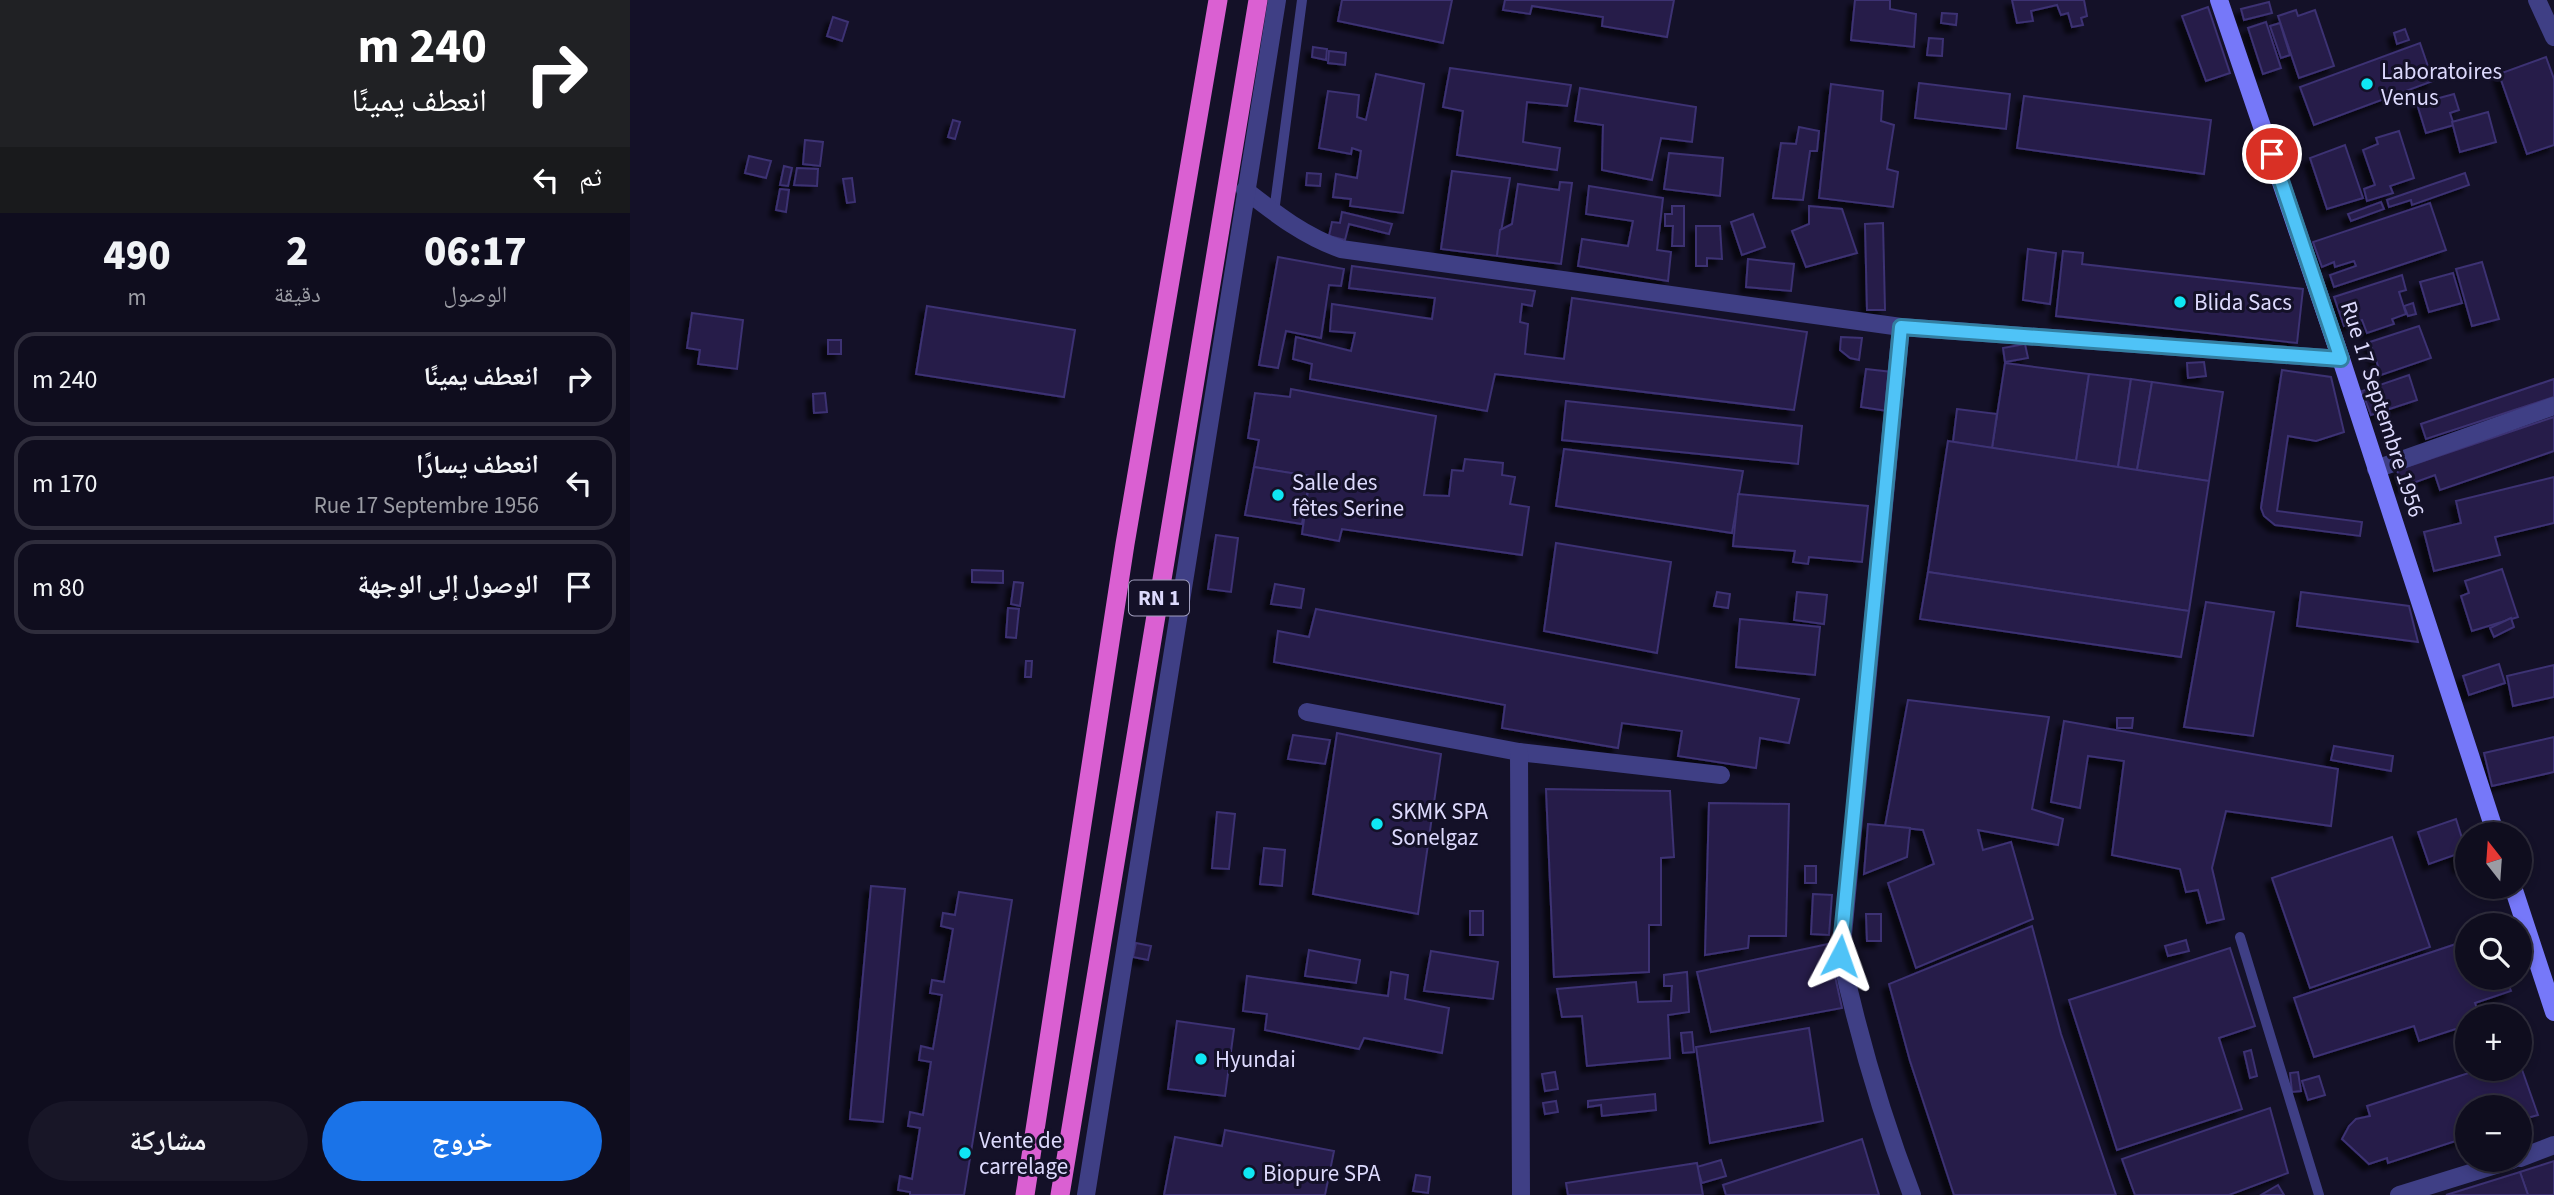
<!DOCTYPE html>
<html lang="ar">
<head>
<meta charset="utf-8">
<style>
	body { margin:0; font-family:"Source Sans 3","Noto Naskh Arabic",sans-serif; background:#181627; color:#f1f3f6; direction:rtl; height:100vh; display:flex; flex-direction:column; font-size:26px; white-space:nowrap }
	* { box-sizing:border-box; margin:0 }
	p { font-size:23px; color:#9b9ca4 }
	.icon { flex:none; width:38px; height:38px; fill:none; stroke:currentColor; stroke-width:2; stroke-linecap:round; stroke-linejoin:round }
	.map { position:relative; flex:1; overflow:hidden; direction:ltr }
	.side { display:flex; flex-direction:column; background:#0f0d1e; width:630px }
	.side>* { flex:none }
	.guide { background:#202124; color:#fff; overflow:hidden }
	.needle { width:46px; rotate:343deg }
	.tools { position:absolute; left:1825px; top:822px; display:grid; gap:14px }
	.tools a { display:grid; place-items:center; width:77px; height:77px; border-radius:50%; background:#0f0d1e; box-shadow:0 4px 10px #0003,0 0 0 2px #2f2d3c; font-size:35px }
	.pin { position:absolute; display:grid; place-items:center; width:60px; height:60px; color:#fff; margin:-30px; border:4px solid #fff; border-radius:50%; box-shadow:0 2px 7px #0007 }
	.me { position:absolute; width:77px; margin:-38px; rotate:4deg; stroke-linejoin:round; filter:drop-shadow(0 0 5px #0008) }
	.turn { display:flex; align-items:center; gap:24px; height:147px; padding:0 28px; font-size:32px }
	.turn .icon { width:91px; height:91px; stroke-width:2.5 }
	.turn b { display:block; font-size:49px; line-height:60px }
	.then { display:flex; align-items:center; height:66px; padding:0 28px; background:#0003; gap:14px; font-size:26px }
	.eta { display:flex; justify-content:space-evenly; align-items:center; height:119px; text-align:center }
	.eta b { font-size:42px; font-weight:800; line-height:49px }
	.primary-button { display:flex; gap:14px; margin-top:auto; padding:14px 28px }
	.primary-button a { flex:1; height:80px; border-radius:42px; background:#1a73e8; color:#fff; font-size:28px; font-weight:800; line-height:80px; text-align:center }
	.primary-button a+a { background:#181627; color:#f1f3f6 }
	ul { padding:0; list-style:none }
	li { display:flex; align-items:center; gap:21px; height:94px; margin:0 14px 10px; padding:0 14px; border:4px solid #2f2d3c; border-radius:21px }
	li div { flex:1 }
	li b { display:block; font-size:26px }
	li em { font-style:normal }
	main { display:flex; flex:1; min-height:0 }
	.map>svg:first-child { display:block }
	.building { fill:#251e48; stroke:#3c3173; stroke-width:2; filter:url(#shadow) }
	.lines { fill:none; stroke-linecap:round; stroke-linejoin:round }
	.service { stroke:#3f3f85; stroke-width:10 }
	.minor { stroke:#3f3f85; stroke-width:18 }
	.tertiary { stroke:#3f3f85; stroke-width:18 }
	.secondary { stroke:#7678f9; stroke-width:18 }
	.trunk { stroke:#da60d2; stroke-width:19 }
	.route-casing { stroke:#337fa1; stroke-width:18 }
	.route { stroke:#4fc3f7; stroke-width:12 }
	.poi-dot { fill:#0fe7f4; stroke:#141128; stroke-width:2.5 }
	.labels { text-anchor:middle; stroke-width:6; stroke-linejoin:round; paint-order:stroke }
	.shield { fill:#141128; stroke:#a19ebd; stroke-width:2 }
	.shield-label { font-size:21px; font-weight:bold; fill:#dddafd }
	.poi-label { font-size:23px; fill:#dddafd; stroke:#141128; text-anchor:start }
	.street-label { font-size:23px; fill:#dddafd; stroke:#141128 }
</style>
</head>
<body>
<main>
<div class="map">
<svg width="1924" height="1195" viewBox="0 0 1924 1195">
	<defs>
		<filter id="shadow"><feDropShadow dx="-6" dy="6" stdDeviation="2" flood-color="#0009"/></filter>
	</defs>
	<rect width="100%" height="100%" fill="#141128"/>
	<g class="building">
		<polygon points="712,0 822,0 813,43 708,21"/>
		<polygon points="875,0 1044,0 1037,37 972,26 973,17 902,6 900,14 873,10"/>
		<polygon points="1225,0 1260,0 1260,9 1286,14 1284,47 1221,40"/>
		<polygon points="1382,0 1454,0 1457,16 1451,18 1453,25 1442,27 1438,13 1431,15 1427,5 1401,11 1403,21 1387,23"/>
		<polygon points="1639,2 1642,13 1614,20 1611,9"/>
		<polygon points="1578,7 1600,73 1576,81 1552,16"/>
		<polygon points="1666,10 1668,16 1685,10 1704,66 1669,78 1648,16"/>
		<polygon points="1312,13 1327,14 1326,25 1311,23"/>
		<polygon points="203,17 218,22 212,41 197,36"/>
		<polygon points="1636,22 1651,68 1633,74 1618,28"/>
		<polygon points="1650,23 1660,55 1651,58 1640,26"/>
		<polygon points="1775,29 1779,40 1767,44 1764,33"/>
		<polygon points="1299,38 1313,39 1312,56 1297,55"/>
		<polygon points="1790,43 1803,81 1684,125 1670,87"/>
		<polygon points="683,47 697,49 696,60 682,57"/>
		<polygon points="699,51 716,53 715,65 698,63"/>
		<polygon points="1916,57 1924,79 1924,145 1897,154 1869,74"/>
		<polygon points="820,68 941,85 937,106 897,102 893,142 930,148 927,170 827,155 833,111 813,107"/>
		<polygon points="746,74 794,84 773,213 720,206 721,199 703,197 706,174 727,178 731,151 722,148 721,154 689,148 698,91 729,95 727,117 736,120"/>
		<polygon points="1289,83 1380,94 1376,129 1285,118"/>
		<polygon points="1201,84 1253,91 1251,121 1264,125 1257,169 1268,172 1263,207 1189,198"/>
		<polygon points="950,88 1066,107 1062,142 1031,138 1022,180 972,170 973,125 945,121"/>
		<polygon points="1824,94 1829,110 1820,113 1824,125 1796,133 1787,104"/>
		<polygon points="1394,96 1581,120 1574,174 1387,148"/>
		<polygon points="1858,112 1866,142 1830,152 1822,122"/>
		<polygon points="323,120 330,122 325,139 318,137"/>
		<polygon points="1169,127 1189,131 1187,151 1180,151 1173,200 1143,198 1151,143 1166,144"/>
		<polygon points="1769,131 1784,178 1760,186 1763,193 1737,201 1734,189 1745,185 1733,150 1748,144 1746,138"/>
		<polygon points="175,140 193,142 190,166 173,164"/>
		<polygon points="1715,145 1733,198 1697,209 1680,158"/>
		<polygon points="1039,153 1093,158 1090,196 1034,189"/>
		<polygon points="119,156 141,161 136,178 115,173"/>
		<polygon points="154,166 162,168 158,186 150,185"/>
		<polygon points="167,168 188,169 187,186 164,185"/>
		<polygon points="822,171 880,178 867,256 811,249"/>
		<polygon points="677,173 691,174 690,186 676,185"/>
		<polygon points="1835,173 1839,185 1782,205 1781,200 1759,207 1757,200"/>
		<polygon points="222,178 225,202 217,203 213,179"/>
		<polygon points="930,182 942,183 931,264 867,256 870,230 882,224 888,184 929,190"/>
		<polygon points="959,186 1033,198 1027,250 1041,252 1038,281 948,266 952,239 998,246 1003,221 956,214"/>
		<polygon points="150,189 159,190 156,212 146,210"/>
		<polygon points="1751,202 1754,209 1721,221 1718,214"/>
		<polygon points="1800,203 1816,250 1704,287 1700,275 1726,266 1724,261 1705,267 1704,262 1692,267 1683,242"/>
		<polygon points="1042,206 1054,206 1054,246 1042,246 1043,226 1035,226 1035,214 1042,214"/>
		<polygon points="1179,206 1212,209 1227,253 1176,267 1162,231 1179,224"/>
		<polygon points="712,212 762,224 759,234 719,224 715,240 699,236 702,222 710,223"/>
		<polygon points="1123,214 1135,247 1112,255 1101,222"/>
		<polygon points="1253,223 1255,310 1237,310 1235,224"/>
		<polygon points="1066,226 1090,226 1092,259 1077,258 1077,266 1066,266"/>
		<polygon points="1398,249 1426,253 1420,304 1393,300"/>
		<polygon points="1433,251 1453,253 1452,264 1673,289 1667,343 1426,316"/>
		<polygon points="648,257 714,269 711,286 699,285 691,338 656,331 648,368 629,365"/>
		<polygon points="1118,259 1164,264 1161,291 1116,287"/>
		<polygon points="1852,262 1869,319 1842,326 1826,269"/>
		<polygon points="722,266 905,291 902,306 892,304 890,322 898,324 895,354 934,359 942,298 1177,332 1164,410 865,374 857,411 680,379 682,364 663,359 666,337 721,351 725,333 700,331 702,304 802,319 805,298 719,288"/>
		<polygon points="1823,273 1832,303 1799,312 1790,282"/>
		<polygon points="1772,275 1776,290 1769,292 1776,314 1762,319 1764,324 1737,333 1732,320 1714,326 1704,297"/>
		<polygon points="1783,303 1786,314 1778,316 1774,306"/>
		<polygon points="297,306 445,330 434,397 286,374"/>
		<polygon points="62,313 113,320 107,369 68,364 70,350 57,348"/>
		<polygon points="1789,326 1801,358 1751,375 1740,342"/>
		<polygon points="1211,337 1232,338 1229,360 1220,358 1210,350"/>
		<rect x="198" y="340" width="13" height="14"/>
		<polygon points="1395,344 1398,358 1375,362 1373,348"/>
		<polygon points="1574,362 1576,376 1558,378 1557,363"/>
		<polygon points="1375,363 1459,374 1446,461 1362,448"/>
		<polygon points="1236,369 1262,372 1258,411 1231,407"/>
		<polygon points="1652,370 1701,377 1714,432 1686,441 1658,436 1647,511 1732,522 1730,536 1645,525 1634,516 1631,508"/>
		<polygon points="1459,374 1501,379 1488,467 1446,461"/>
		<polygon points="1779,375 1787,400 1741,415 1732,391"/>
		<polygon points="1501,379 1522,382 1507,470 1488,467"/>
		<polygon points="1924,379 1924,397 1796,439 1791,424"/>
		<polygon points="1522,382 1593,392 1579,481 1507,470"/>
		<polygon points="661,389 806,416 794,495 819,496 822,470 833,471 835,459 873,463 872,475 885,477 880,504 899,507 892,555 712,529 709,541 672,534 680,476 624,467 629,440 618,438 625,393 660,397"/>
		<polygon points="195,393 197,412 184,413 183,394"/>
		<polygon points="936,401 1172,426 1168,464 932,440"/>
		<polygon points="1327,409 1367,414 1362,448 1323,442"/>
		<polygon points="1924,417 1924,451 1810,490 1805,475 1772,487 1767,470"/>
		<polygon points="1318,441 1579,481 1559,611 1298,572"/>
		<polygon points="934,449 1113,471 1102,533 926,506"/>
		<polygon points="624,467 680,476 672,524 615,515"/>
		<polygon points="1924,477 1924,523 1865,537 1870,555 1804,571 1794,532 1831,523 1826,501"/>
		<polygon points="1108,494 1238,506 1232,562 1179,557 1178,564 1163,562 1165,551 1103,546"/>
		<polygon points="586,535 608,538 601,592 578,589"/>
		<polygon points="926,543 1041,562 1027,653 914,631"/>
		<polygon points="1872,569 1888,617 1842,631 1831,596 1839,593 1835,581"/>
		<polygon points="342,570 373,571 373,583 342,582"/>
		<polygon points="1298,572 1559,611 1551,657 1290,619"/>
		<polygon points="384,582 393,583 390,606 381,604"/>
		<polygon points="645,584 674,589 671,608 641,604"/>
		<polygon points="1087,592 1100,594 1098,608 1084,606"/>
		<polygon points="1167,592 1197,595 1194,624 1164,620"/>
		<polygon points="1671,592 1779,606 1788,642 1667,626"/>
		<polygon points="1576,602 1644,612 1623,736 1554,727"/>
		<polygon points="378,608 389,609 386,638 376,637"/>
		<polygon points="686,609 1169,699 1159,743 1130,738 1126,768 1048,756 1052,731 992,723 988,748 872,728 875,705 644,662 648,631 679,637"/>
		<polygon points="1881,618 1884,627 1864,637 1860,628"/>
		<polygon points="1110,619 1190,627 1185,675 1106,667"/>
		<polygon points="396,661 402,661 401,677 395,677"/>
		<polygon points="1869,664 1875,683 1839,695 1833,676"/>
		<polygon points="1924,665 1924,697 1883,706 1877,676"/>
		<polygon points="1278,700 1419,717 1402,809 1433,819 1428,845 1348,830 1353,850 1381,842 1403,919 1286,968 1258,883 1304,864 1293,830 1255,826"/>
		<polygon points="1487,718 1503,718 1502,728 1487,728"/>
		<polygon points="1434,721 1708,769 1701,826 1596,811 1582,868 1594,919 1577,923 1568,890 1556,892 1550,869 1482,855 1494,761 1458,756 1450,808 1421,802"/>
		<polygon points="707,733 811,754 788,914 683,894"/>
		<polygon points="663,735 700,740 695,764 658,759"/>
		<polygon points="1924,737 1924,772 1862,786 1854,753"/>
		<polygon points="1704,746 1763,756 1761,771 1701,760"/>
		<polygon points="916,789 1040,791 1044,857 1031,858 1031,925 1019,925 1019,972 924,977"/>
		<polygon points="1079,803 1159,804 1156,936 1119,936 1118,948 1075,955"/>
		<polygon points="587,812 605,814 599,869 582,868"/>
		<polygon points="1826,819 1836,851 1799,864 1788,832"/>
		<polygon points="1238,824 1280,828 1277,857 1234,874"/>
		<polygon points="1762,837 1800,947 1680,988 1642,878"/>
		<polygon points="634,848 655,850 652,886 630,884"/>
		<polygon points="1838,852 1838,865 1829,867 1826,855"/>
		<rect x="1175" y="866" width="11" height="17"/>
		<polygon points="241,886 275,889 253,1122 220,1119"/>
		<polygon points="329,892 382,900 334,1195 280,1195 280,1192 268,1190 270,1176 282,1179 290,1128 278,1126 280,1112 293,1115 301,1062 289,1060 291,1046 303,1049 312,995 300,993 302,980 314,982 323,929 311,926 313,913 325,915"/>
		<polygon points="1183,894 1202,895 1199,935 1181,934"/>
		<rect x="840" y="911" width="13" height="24"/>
		<polygon points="1236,914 1251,914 1251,941 1237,941"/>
		<polygon points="1402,926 1431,1034 1486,1195 1324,1195 1280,1061 1259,984"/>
		<polygon points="1556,940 1559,951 1538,956 1535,946"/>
		<polygon points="1838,940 1838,978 1876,978 1881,991 1845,1003 1850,1017 1838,1017 1838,1025 1789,1041 1784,1026 1684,1057 1664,998"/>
		<polygon points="506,943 521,946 518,960 503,957"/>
		<polygon points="1198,944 1212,1008 1081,1032 1067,972"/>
		<polygon points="1600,948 1625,1026 1589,1038 1612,1109 1487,1150 1439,1000"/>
		<polygon points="679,950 730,960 726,983 675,976"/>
		<polygon points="801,951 868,962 863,999 794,991"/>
		<polygon points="761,972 778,975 775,999 819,1008 812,1053 734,1038 729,1049 635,1030 637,1014 613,1011 617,976 758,996"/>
		<polygon points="1057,972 1059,1012 1038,1015 1040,1058 957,1066 952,1016 932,1017 927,989 1006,982 1008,1002 1041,1001 1042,986 1034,986 1034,975"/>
		<polygon points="547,1021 604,1029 595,1096 538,1089"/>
		<polygon points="1179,1028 1193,1121 1080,1143 1066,1047"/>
		<polygon points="1062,1032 1064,1052 1053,1053 1051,1033"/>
		<polygon points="1621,1050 1627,1076 1620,1078 1614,1052"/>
		<polygon points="1890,1064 1908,1115 1890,1120 1890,1108 1838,1108 1838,1137 1758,1163 1757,1158 1739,1164 1712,1139 1719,1126 1726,1119 1740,1116 1737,1106 1851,1069 1890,1069"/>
		<polygon points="925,1072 928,1089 915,1091 912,1074"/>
		<polygon points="1668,1072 1671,1091 1662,1092 1660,1073"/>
		<polygon points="1689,1076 1695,1095 1678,1100 1672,1081"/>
		<polygon points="1025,1094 1026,1110 972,1116 971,1105 958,1107 958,1101"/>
		<polygon points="926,1101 928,1112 915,1114 913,1103"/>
		<polygon points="1640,1108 1658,1173 1599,1195 1505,1195 1492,1159"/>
		<polygon points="595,1130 704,1151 695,1195 534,1195 545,1137 592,1146"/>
		<polygon points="1232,1139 1249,1195 1096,1195 1093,1185"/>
		<polygon points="1091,1160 1096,1176 1072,1183 1067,1167"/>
		<polygon points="1924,1161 1924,1195 1898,1195 1890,1172"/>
		<polygon points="1067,1163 1073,1195 938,1195 936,1183"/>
		<polygon points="1890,1172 1898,1195 1816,1195"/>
		<polygon points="786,1175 800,1177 798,1193 783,1191"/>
		<polygon points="1648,1185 1654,1195 1631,1195"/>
	</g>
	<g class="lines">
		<g class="service">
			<polyline points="644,212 672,0"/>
			<polyline points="1610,937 1689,1195"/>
		</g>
		<g class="minor">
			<path d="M 615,190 C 646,214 674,236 711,249 L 1271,327 L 1711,359"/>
			<path d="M 1271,327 L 1211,956 C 1229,1038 1252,1117 1282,1195"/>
			<polyline points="1746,469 1924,406"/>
			<polyline points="677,712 889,752 1091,775"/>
			<polyline points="889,752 891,1195"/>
			<polyline points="1890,1158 1924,1145"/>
			<polyline points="456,1195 647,0"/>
			<polyline points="1769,1195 1882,1160"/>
		</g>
		<polyline class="tertiary" points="1907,0 1924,37"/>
		<g class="secondary">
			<polyline points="1589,0 1711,359 1866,835"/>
			<polyline points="1883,887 1924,1012"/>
		</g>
		<g class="trunk">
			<polyline points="395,1195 495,544 588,0"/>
			<polyline points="430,1195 628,0"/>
		</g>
	</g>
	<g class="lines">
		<defs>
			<polyline id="route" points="1210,956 1271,327 1711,359 1642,154"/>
		</defs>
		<use href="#route" class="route-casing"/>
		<use href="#route" class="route"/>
	</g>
	<g class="poi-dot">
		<circle cx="1737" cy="84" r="7"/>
		<circle cx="1550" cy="302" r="7"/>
		<circle cx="648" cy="495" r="7"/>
		<circle cx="747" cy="824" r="7"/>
		<circle cx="571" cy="1059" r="7"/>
		<circle cx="335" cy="1153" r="7"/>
		<circle cx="619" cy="1173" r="7"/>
	</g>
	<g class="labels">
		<rect class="shield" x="499" y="580.5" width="60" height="35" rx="5"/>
		<g class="shield-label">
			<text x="529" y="605">RN 1</text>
		</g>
		<g class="poi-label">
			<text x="1751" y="79">Laboratoires<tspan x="1751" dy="26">Venus</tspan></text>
			<text x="1564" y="310">Blida Sacs</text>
			<text x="662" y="490">Salle des<tspan x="662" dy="26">fêtes Serine</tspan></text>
			<text x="761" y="819">SKMK SPA<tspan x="761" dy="26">Sonelgaz</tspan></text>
			<text x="585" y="1067">Hyundai</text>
			<text x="349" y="1148">Vente de<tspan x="349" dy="26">carrelage</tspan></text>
			<text x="633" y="1181">Biopure SPA</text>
		</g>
		<g class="street-label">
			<text transform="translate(1753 409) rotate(72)" y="8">Rue 17 Septembre 1956</text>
		</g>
	</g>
</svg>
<div class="tools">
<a><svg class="needle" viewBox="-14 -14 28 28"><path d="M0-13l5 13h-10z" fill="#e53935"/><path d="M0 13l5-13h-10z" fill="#9b9ca4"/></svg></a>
<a><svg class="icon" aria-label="search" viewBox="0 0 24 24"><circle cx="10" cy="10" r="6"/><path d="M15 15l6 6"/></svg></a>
<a>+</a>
<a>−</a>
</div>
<div class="pin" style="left:1642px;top:154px;background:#d93025"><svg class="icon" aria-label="arrive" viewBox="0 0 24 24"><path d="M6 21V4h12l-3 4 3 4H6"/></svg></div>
<svg class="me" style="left:1210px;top:956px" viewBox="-20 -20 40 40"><path d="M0-17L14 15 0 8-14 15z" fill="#4fc3f7" stroke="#fff" stroke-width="4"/></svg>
</div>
<section class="side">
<div class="guide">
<div class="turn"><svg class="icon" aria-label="right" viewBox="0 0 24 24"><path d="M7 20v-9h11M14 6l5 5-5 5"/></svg><div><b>240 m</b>انعطف يمينًا</div></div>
<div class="then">ثم<svg class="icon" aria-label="left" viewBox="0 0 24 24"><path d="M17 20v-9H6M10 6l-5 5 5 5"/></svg></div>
</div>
<div class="eta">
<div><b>06:17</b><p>الوصول</p></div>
<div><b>2</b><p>دقيقة</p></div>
<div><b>490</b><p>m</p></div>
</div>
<ul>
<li><svg class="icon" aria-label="right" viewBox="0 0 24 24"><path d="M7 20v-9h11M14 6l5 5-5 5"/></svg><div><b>انعطف يمينًا</b></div><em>240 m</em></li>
<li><svg class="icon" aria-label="left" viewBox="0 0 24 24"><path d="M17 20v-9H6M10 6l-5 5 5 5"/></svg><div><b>انعطف يسارًا</b><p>Rue 17 Septembre 1956</p></div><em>170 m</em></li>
<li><svg class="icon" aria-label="arrive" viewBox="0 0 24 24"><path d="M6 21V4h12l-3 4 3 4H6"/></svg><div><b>الوصول إلى الوجهة</b></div><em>80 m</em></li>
</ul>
<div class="primary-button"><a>خروج</a><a>مشاركة</a></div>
</section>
</main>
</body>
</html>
